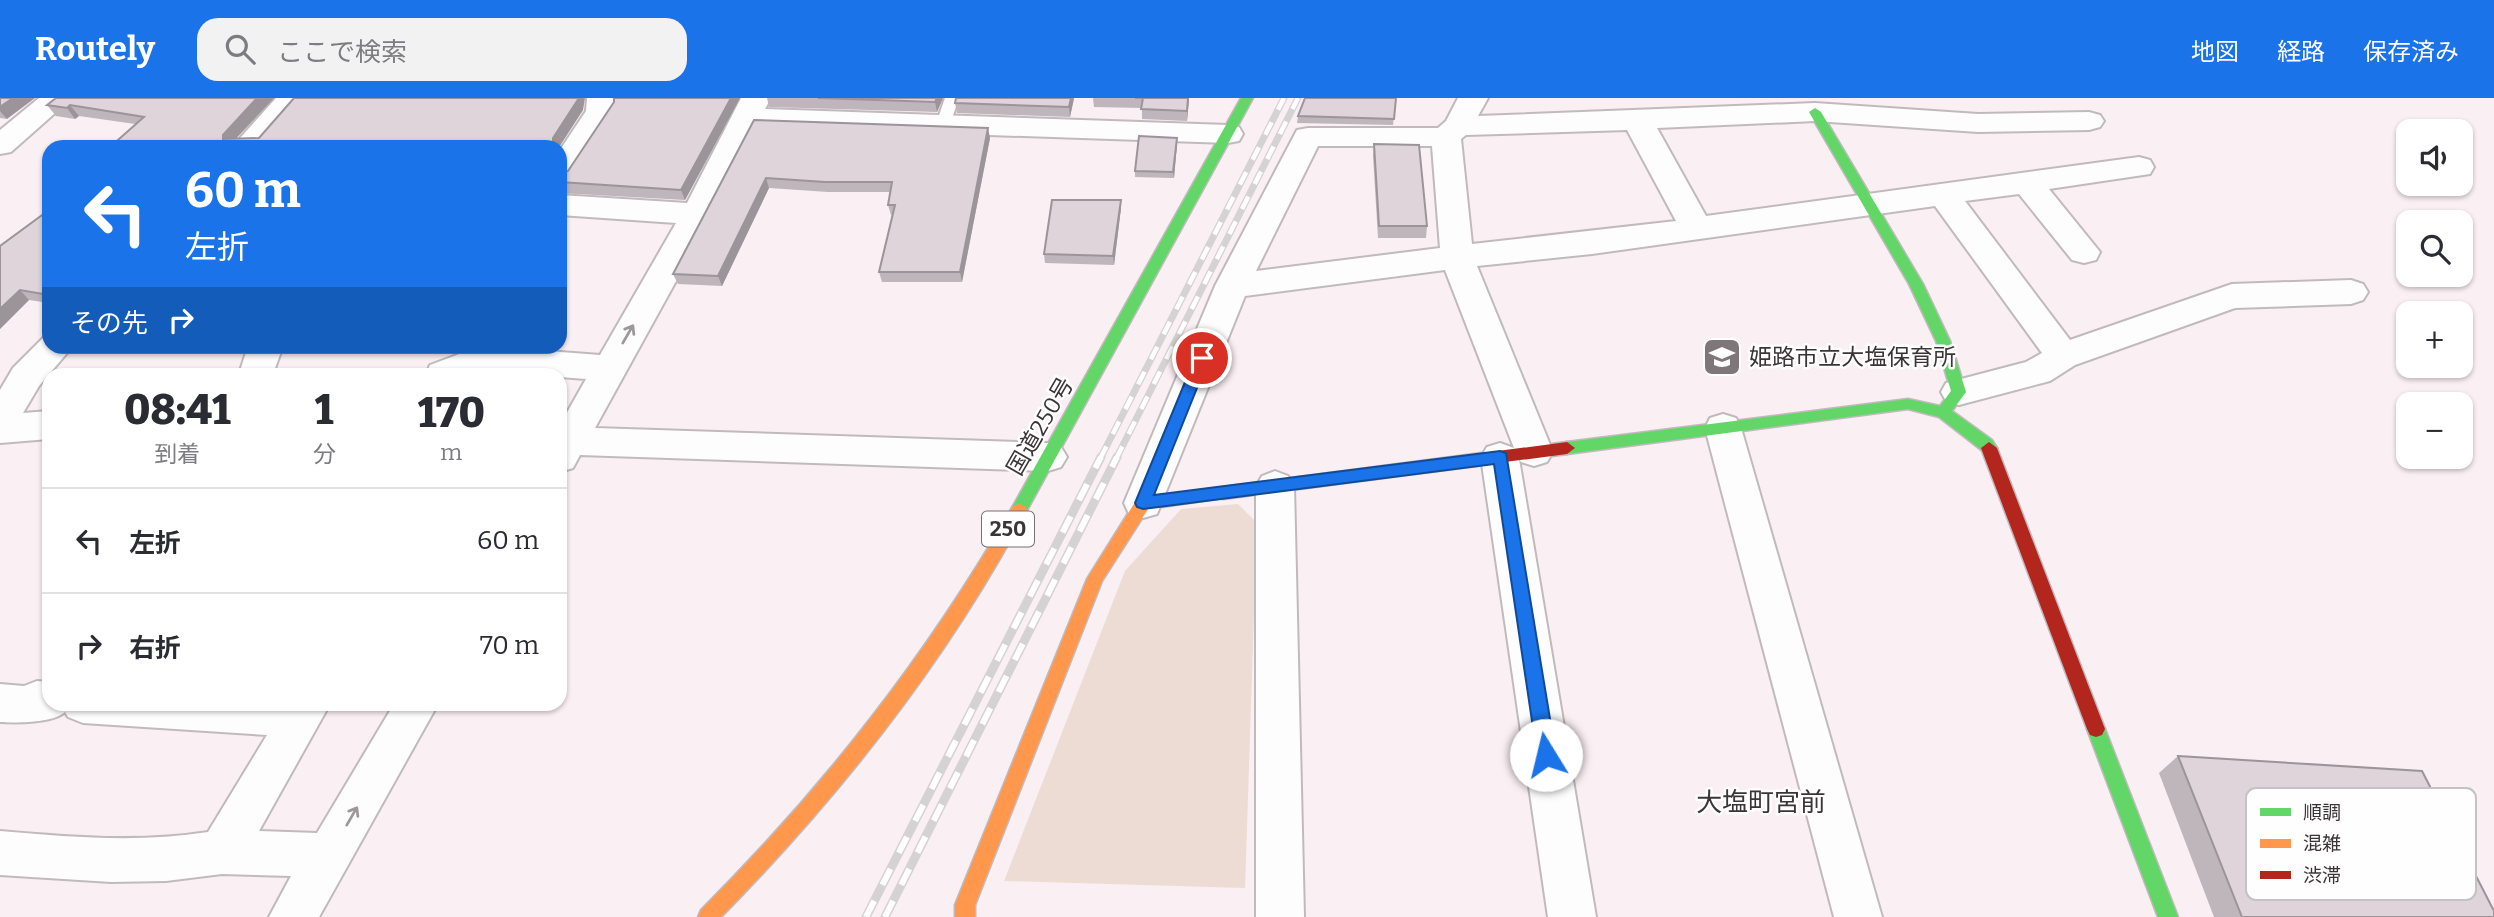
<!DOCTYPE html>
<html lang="ja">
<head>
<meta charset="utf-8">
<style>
	body { margin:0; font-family:Bitter,"Noto Sans JP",serif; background:#f2f2f3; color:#2b2b33; height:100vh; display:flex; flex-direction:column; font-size:26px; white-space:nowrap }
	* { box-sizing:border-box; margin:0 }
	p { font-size:23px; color:#7c7c81 }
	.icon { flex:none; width:38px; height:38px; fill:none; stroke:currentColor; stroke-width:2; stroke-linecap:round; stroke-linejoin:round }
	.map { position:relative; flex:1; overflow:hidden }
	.panel { position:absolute; left:42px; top:270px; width:525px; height:343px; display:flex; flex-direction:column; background:#fff; border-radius:21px; box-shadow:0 2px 5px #0004 }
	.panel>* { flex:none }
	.banner { position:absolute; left:42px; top:42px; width:525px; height:214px; border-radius:21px; box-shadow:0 2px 5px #0004; background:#1a73e8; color:#fff; overflow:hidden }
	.buttons { position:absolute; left:2396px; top:21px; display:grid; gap:14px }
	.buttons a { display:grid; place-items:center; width:77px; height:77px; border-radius:14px; background:#fff; box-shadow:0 2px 5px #0004; font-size:35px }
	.pin { position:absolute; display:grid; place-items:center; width:60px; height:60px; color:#fff; margin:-30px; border:4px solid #fff; border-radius:50%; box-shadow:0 2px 7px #0007 }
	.me { position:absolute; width:77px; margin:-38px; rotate:351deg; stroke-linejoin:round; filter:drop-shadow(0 0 5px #0008) }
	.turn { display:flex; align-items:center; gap:24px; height:147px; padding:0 28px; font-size:32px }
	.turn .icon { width:91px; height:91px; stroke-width:2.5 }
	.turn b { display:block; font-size:49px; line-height:60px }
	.then { display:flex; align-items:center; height:66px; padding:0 28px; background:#0003; gap:14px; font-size:26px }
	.eta { display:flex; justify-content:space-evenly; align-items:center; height:119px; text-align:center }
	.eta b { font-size:42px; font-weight:800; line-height:49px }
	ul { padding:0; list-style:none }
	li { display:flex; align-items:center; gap:21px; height:105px; padding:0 28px; border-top:2px solid #e1e1e2 }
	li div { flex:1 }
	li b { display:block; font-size:26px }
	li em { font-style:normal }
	header { display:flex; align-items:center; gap:42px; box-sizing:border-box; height:98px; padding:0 35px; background:#1a73e8; color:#fff }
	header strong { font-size:33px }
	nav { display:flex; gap:38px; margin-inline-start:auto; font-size:24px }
	.search { width:490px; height:63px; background:#f2f2f3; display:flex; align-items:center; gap:18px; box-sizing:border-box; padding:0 24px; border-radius:21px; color:#7c7c81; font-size:26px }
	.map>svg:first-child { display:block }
	.green { fill:#ecdcd3 }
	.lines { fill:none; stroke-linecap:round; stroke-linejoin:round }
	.lane-casing { stroke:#c1babc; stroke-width:4 }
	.street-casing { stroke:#c1babc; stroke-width:4 }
	.fast-casing { stroke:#c1babc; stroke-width:3 }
	.slow-casing { stroke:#c1babc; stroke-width:3 }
	.jam-casing { stroke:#c1babc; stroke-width:3 }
	.lane { fill:#fefdfd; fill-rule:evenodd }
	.street { fill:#fefdfd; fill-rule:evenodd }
	.fast { fill:#63d668; fill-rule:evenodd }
	.slow { fill:#ff974d; fill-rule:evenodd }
	.jam { fill:#b3261e; fill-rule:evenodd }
	.rail-far1-casing { stroke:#d5d2d3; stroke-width:7 }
	.rail-casing { stroke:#d5d2d3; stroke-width:9 }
	.rail-far1 { stroke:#fefefe; stroke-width:4.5; stroke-dasharray:14; stroke-linecap:butt }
	.rail { stroke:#fefefe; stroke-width:6; stroke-dasharray:18; stroke-linecap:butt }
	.wall { fill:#bfb6bb }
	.shaded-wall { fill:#9b9498 }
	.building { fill:#ded4d9; stroke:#9b9498; stroke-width:2 }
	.oneway { stroke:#9d999a }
	.route { fill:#1a73e8; stroke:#114b97; stroke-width:2 }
	.labels { text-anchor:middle; stroke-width:5; stroke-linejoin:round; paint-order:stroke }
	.shield { fill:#fefefe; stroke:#767173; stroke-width:2 }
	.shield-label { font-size:21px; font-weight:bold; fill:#3c3537 }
	.poi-label { font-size:23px; fill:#3c3537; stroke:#fefefe; text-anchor:start }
	.street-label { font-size:23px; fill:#3c3537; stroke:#fefefe }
	.quarter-label { font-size:26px; fill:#3c3537; stroke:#fefefe }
	.key { fill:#fefefe; stroke:#c4c2c2; stroke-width:2 }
	.key-label { font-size:19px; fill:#3c3537 }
</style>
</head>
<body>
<header>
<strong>Routely</strong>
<div class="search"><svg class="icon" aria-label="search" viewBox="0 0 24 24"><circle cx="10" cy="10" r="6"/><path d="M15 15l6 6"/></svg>ここで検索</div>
<nav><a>地図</a><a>経路</a><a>保存済み</a></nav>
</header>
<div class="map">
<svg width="2494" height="819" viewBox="0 0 2494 819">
	<rect width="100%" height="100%" fill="#faeff2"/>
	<polygon class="green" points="1238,406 1257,425 1245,790 1004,783 1125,473 1181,411"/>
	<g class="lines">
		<defs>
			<polygon id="lane" points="945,0 959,0 950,26 943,31 936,26"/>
			<g id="street">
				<polygon points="39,0 72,0 11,54 0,56 0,32"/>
				<polygon points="276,0 307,0 264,49 232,49"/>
				<polygon points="587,0 617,0 616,13 571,82 560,85 560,52 586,13"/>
				<polygon points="741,0 771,0 765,11 1228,27 1239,29 1243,36 1239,43 1228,45 756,29 713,116 595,330 1048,345 1061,349 1067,359 1061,369 1048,373 580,357 573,370 560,374 560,327 586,281 560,279 560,276 426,276 430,267 470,252 494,249 600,257 676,125 560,117 560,97 687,105"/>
				<path d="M 1458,0 L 1488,0 L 1478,18 L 1815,5 L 1978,16 L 2089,14 L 2100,17 L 2104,23 L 2100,29 L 2089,32 L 1978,34 L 1815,23 L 1657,30 L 1706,118 L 2139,59 L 2150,62 L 2154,69 L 2150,76 L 2049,91 L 2100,154 L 2096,162 L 2084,165 L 2072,162 L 2019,96 L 1965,103 L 2070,242 L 2232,186 L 2351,182 L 2363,186 L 2368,194 L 2363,202 L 2351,206 L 2235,210 L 2075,267 L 2050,283 L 1959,307 L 1946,303 L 1941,294 L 1946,285 L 2026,264 L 2042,255 L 1935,108 L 1592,156 L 1477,168 L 1553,354 L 1547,364 L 1534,368 L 1521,364 L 1519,361 L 1596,819 L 1548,819 L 1481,359 L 1487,349 L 1500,345 L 1514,350 L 1445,172 L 1245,198 L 1157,416 L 1143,420 L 1129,416 L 1124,405 L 1215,188 L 1297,32 L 1308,30 L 1438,30 L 1446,23 ZM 1627,32 L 1676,123 L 1472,146 L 1461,41 L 1466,37 ZM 1318,48 L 1432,48 L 1440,150 L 1256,173 Z"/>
				<polygon points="49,238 49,248 73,248 39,288 23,315 49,313 49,341 0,345 0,292 13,270 44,239"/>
				<polygon points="248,248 283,248 273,276 239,276"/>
				<polygon points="1723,316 1736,320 1741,330 1882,819 1834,819 1705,330 1710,320"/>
				<polygon points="1275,373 1288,378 1294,388 1304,819 1256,819 1256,388 1262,378"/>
				<path d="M 37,583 L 49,584 L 49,606 L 330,606 L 259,733 L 317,735 L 394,606 L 438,606 L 319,819 L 269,819 L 291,778 L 222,776 L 166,783 L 111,784 L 0,777 L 0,733 C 69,739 139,745 208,734 L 267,637 L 83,625 L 68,619 L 65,614 C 53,625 17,625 0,624 L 0,586 L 24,588 Z"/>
			</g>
			<g id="fast">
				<polygon points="1241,0 1253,0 1025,416 1013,416 1011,412 1013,408"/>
				<polygon points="1815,10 1821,14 1923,186 1950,243 1966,294 1952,313 1992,342 1997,350 1994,354 1984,354 1939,319 1908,311 1567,356 1562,354 1559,350 1567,344 1908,301 1940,308 1951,293 1936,243 1909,186 1809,14"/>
				<polygon points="2096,623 2102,625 2105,631 2178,819 2158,819 2087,631 2090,625"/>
			</g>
			<g id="slow">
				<polygon points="1223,389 1229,391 1231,395 1229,399 1148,411 1102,483 975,807 975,819 955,819 955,807 1087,481 1137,401"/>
				<path d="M 1019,406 L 1025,408 L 1027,412 C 947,563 840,698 721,819 L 698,819 L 701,812 C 824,689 926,559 1013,408 Z"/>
			</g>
			<g id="jam">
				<polygon points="1567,344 1575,350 1567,356 1223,401 1217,399 1215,395 1217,391 1223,389"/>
				<polygon points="1989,344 1997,350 2105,631 2102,637 2096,639 2090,637 2087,631 1981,350"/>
			</g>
		</defs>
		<use href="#lane" class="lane-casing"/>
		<use href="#street" class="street-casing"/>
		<use href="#fast" class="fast-casing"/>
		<use href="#slow" class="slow-casing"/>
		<use href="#jam" class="jam-casing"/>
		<use href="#lane" class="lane"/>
		<use href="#street" class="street"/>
		<use href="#fast" class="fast"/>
		<use href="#slow" class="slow"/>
		<use href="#jam" class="jam"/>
		<defs>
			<g id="rail-far1">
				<polyline points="1100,361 1284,0"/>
				<polyline points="1116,361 1298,0"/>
			</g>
			<g id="rail">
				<polyline points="866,819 1101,359"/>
				<polyline points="885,819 1117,359"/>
			</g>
		</defs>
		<use href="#rail-far1" class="rail-far1-casing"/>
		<use href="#rail" class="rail-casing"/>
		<use href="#rail-far1" class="rail-far1"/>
		<use href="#rail" class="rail"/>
	</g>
	<g class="wall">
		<polygon points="0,0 7,21 0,20"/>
		<polygon points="56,0 274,0 236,40 259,40 583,12 559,49 110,49 135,26 79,18 75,21 56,18 47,7"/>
		<polygon points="614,0 740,0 685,102 560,95 560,84 614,4"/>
		<polygon points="767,0 943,0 937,14 769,9"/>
		<polygon points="956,0 1074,0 1070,19 957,15 955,5"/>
		<polygon points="1093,0 1189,0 1187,23 1142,21 1142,10 1094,9"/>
		<polygon points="1396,0 1393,27 1297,25 1298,18"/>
		<polygon points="754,22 990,40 962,184 882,184 879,174 892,117 891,117 888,107 891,94 828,94 769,90 722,188 678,186 673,176"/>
		<polygon points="1177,46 1174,80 1135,79 1135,73"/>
		<polygon points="1374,46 1427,128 1426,140 1378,140 1373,58"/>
		<polygon points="1121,102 1121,110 1114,167 1045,165 1044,156"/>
		<polygon points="49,112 49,205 29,202 0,231 0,148"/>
		<polygon points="2178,658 2494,819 2214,819 2159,675"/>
	</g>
	<g class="shaded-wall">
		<polygon points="13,0 35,0 7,21 0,13 0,9"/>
		<polygon points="257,0 274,0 230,47 223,41 223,37"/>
		<polygon points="579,0 585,0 583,12 559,49 553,49 553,40"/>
		<polygon points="731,0 740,0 685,102 681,92"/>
		<polygon points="937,0 943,0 937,14 935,4"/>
		<polygon points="1071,0 1074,0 1070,19 1069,9"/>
		<polygon points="1188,0 1189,0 1187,23 1187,13"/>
		<polygon points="70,7 79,18 75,21 67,10"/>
		<polygon points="988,30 990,40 962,184 960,174"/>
		<polygon points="1177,40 1177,46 1174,80 1173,74"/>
		<polygon points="766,80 769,90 722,188 718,178"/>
		<polygon points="1121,102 1121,110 1114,167 1113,158"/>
		<polygon points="20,192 29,202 0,231 0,211"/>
	</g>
	<g class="building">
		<polygon points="0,0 13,0 0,9"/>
		<polygon points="56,0 257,0 223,37 223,41 259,40 294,0 579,0 553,40 553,49 110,49 144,19 70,7 67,10 47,7"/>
		<polygon points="614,0 731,0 681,92 560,84 560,76 568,73 614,4"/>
		<polygon points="818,0 937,0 935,4"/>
		<polygon points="956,0 1071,0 1069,9 955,5"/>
		<polygon points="1135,0 1188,0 1187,13 1141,11 1143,0"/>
		<polygon points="1305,0 1396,0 1394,21 1298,18"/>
		<polygon points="754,22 988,30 960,174 879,174 895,107 888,107 892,84 825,84 766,80 718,178 673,176"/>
		<polygon points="1139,38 1177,40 1173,74 1135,73"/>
		<polygon points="1374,46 1419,47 1427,128 1379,128"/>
		<polygon points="1052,102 1121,102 1113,158 1044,156"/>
		<polygon points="49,112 49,197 20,192 0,211 0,148"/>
		<polygon points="2178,658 2422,673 2494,813 2494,819 2242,819"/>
	</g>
	<defs><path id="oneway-shaft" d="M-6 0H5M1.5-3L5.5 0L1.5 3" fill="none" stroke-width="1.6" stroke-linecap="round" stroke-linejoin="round" transform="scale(1.75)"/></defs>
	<g class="oneway">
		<use href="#oneway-shaft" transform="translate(628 236) rotate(-60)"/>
		<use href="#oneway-shaft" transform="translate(352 718) rotate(-60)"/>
	</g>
	<polygon class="route" points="1202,255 1209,260 1154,397 1500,353 1506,355 1556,657 1553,662 1546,665 1540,662 1537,657 1494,366 1143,411 1137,409 1135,405 1195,260"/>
	<defs>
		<symbol id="school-square" viewBox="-11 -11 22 22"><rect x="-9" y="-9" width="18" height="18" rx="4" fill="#7e7678" stroke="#fefefe"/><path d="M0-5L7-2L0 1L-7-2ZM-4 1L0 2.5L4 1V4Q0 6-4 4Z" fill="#fff"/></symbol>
	</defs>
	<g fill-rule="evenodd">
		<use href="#school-square" x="1700" y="237" width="44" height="44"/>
	</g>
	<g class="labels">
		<rect class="shield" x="982" y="413.5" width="52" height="35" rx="5"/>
		<g class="shield-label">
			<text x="1008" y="438">250</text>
		</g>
		<g class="poi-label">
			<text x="1749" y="267">姫路市立大塩保育所</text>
		</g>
		<g class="street-label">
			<text transform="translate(1040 328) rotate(-60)" y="8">国道250号</text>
		</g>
		<g class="quarter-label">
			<text x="1761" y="713">大塩町宮前</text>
		</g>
	</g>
	<rect x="2246" y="690" width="230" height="112" rx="10" class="key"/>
	<rect x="2260" y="710" width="31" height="8" fill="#63d668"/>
	<rect x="2260" y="741" width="31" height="9" fill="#ff974d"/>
	<rect x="2260" y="773" width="31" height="8" fill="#b3261e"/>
	<g class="key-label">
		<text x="2303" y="721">順調</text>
		<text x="2303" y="752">混雑</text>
		<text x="2303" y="784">渋滞</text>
	</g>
</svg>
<div class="buttons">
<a><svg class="icon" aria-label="sound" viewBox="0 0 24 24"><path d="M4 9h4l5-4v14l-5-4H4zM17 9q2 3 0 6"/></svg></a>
<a><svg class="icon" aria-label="search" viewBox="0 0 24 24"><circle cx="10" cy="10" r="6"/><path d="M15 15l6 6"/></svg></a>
<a>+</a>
<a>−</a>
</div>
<div class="pin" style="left:1202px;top:260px;background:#d93025"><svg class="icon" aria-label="arrive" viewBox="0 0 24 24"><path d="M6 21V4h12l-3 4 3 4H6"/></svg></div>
<svg class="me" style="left:1546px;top:657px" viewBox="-20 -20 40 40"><circle r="19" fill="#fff"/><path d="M0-13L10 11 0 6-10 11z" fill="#1a73e8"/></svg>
<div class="banner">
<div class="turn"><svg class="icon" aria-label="left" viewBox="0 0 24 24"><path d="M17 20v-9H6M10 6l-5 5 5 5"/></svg><div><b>60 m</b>左折</div></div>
<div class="then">その先<svg class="icon" aria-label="right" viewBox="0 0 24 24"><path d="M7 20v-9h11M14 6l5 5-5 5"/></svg></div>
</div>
<section class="panel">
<div class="eta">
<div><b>08:41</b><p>到着</p></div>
<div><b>1</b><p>分</p></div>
<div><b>170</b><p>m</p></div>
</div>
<ul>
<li><svg class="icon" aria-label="left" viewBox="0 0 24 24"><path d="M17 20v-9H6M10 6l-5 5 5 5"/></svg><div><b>左折</b></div><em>60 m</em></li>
<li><svg class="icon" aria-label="right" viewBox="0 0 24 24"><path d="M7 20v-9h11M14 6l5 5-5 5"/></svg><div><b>右折</b></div><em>70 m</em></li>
</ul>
</section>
</div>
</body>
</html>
